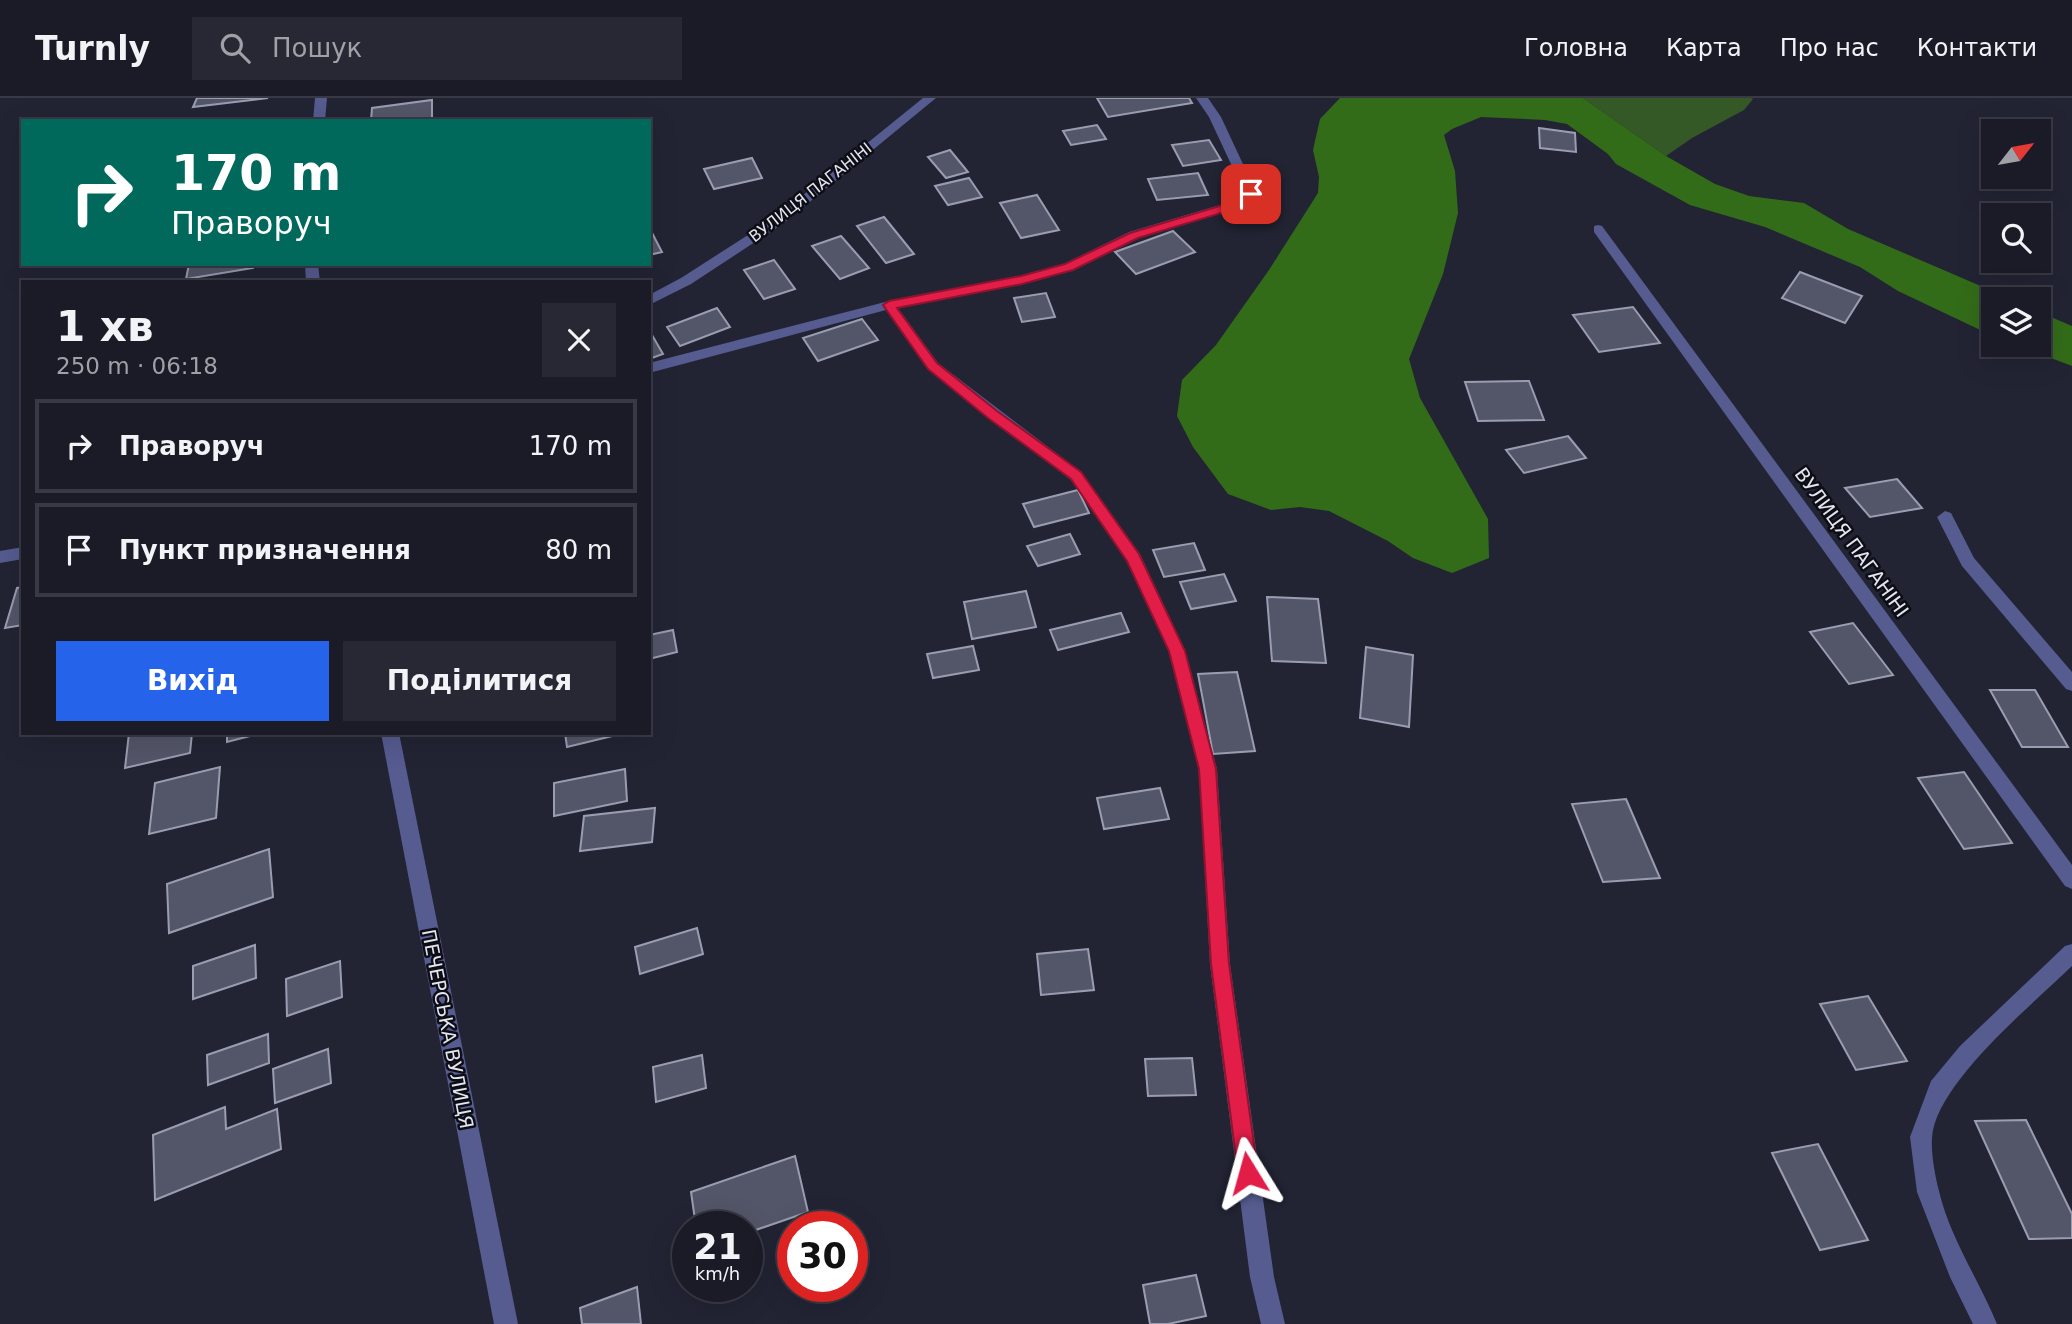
<!DOCTYPE html>
<html lang="uk">
<head>
<meta charset="utf-8">
<style>
	body { margin:0; font-family:"DejaVu Sans",sans-serif; background:#272833; color:#f1f3f6; height:100vh; display:flex; flex-direction:column; font-size:26px; white-space:nowrap }
	* { box-sizing:border-box; margin:0 }
	p { font-size:23px; color:#9fa1a7 }
	.icon { flex:none; width:38px; height:38px; fill:none; stroke:currentColor; stroke-width:2; stroke-linecap:round; stroke-linejoin:round }
	.map { position:relative; flex:1; overflow:hidden }
	.drawer { position:absolute; left:21px; top:182px; width:630px; height:455px; display:flex; flex-direction:column; background:#1a1b27; border-radius:0px; box-shadow:0 7px 28px #0002,0 0 0 2px #383944 }
	.drawer>* { flex:none }
	.hud { position:absolute; left:21px; top:21px; width:630px; height:147px; border-radius:0px; box-shadow:0 7px 28px #0002,0 0 0 2px #383944; background:#00695c; color:#fff; overflow:hidden }
	.needle { width:46px; rotate:59deg }
	.tools { position:absolute; left:1981px; top:21px; display:grid; gap:14px }
	.tools a { display:grid; place-items:center; width:70px; height:70px; border-radius:0px; background:#1a1b27; box-shadow:0 7px 28px #0002,0 0 0 2px #383944; font-size:35px }
	.speed { position:absolute; left:672px; top:1113px; display:flex; gap:14px; font-size:35px; font-weight:700; text-align:center }
	.speed>* { display:grid; place-content:center; width:91px; height:91px; border-radius:50%; background:#1a1b27; box-shadow:0 7px 28px #0002,0 0 0 2px #383944; line-height:1 }
	.speed small { font-size:18px; font-weight:400 }
	.speed .limit { border:10px solid #d22; background:#fff; color:#111 }
	.pin { position:absolute; display:grid; place-items:center; width:60px; height:60px; color:#fff; margin:-30px; border-radius:14px; box-shadow:0 4px 10px #0006 }
	.me { position:absolute; width:77px; margin:-38px; rotate:352deg; stroke-linejoin:round; filter:drop-shadow(0 0 5px #0008) }
	.turn { display:flex; align-items:center; gap:24px; height:147px; padding:0 35px; font-size:32px }
	.turn .icon { width:91px; height:91px; stroke-width:2.5 }
	.turn b { display:block; font-size:49px; line-height:60px }
	.round { display:grid; place-items:center; flex:none; width:74px; height:74px; border-radius:0px; background:#272833 }
	.overview { display:flex; align-items:center; justify-content:space-between; height:119px; padding:0 35px }
	h1 { font-size:42px; font-weight:700; line-height:52px }
	.button { display:flex; gap:14px; margin-top:auto; padding:14px 35px }
	.button a { flex:1; height:80px; border-radius:0px; background:#2563eb; color:#fff; font-size:28px; font-weight:700; line-height:80px; text-align:center }
	.button a+a { background:#272833; color:#f1f3f6 }
	ul { padding:0; list-style:none }
	li { display:flex; align-items:center; gap:21px; height:94px; margin:0 14px 10px; padding:0 21px; border:4px solid #383944; border-radius:0px }
	li div { flex:1 }
	li b { display:block; font-size:26px }
	li em { font-style:normal }
	header { display:flex; align-items:center; gap:42px; box-sizing:border-box; height:98px; padding:0 35px; background:#1a1b27; border-bottom:2px solid #383944 }
	header strong { font-size:33px }
	nav { display:flex; gap:38px; margin-inline-start:auto; font-size:24px }
	.search { width:490px; height:63px; background:#272833; display:flex; align-items:center; gap:18px; box-sizing:border-box; padding:0 24px; border-radius:0px; color:#9fa1a7; font-size:26px }
	.map>svg:first-child { display:block }
	.green { fill:#345926 }
	.forest { fill:#336c19 }
	.building { fill:#535668; stroke:#9a9db1; stroke-width:2 }
	.lines { fill:none; stroke-linecap:round; stroke-linejoin:round }
	.lane { fill:#565b90; fill-rule:evenodd }
	.street { fill:#565b90; fill-rule:evenodd }
	.route { fill:#e11d48; stroke:#92132f; stroke-width:2 }
	.labels { text-anchor:middle; stroke-width:5; stroke-linejoin:round; paint-order:stroke }
	.far-street-label { font-size:16px; fill:#e3e5ef; stroke:#0d0e15 }
	.street-label { font-size:19px; fill:#e3e5ef; stroke:#0d0e15 }
</style>
</head>
<body>
<header>
<strong>Turnly</strong>
<div class="search"><svg class="icon" aria-label="search" viewBox="0 0 24 24"><circle cx="10" cy="10" r="6"/><path d="M15 15l6 6"/></svg>Пошук</div>
<nav><a>Головна</a><a>Карта</a><a>Про нас</a><a>Контакти</a></nav>
</header>
<div class="map">
<svg width="2072" height="1226" viewBox="0 0 2072 1226">
	<rect width="100%" height="100%" fill="#222434"/>
	<polygon class="green" points="1583,0 1751,0 1753,1 1744,12 1692,40 1666,58"/>
	<g class="forest">
		<polygon points="1340,0 1583,0 1666,58 1715,86 1749,98 1804,105 1848,131 2011,201 1993,201 1993,238 1898,193 1860,169 1765,129 1690,107 1616,66 1608,56 1567,26 1545,22 1481,19 1452,31 1444,37 1455,73 1458,115 1443,176 1409,261 1420,300 1488,421 1489,460 1452,475 1413,460 1388,443 1329,413 1300,409 1271,412 1228,396 1193,349 1177,318 1182,282 1216,247 1269,172 1318,95 1319,79 1313,52 1320,21"/>
		<polygon points="2039,214 2072,228 2072,268 2017,247 2039,247"/>
	</g>
	<g class="building">
		<polygon points="197,0 268,0 193,9"/>
		<polygon points="1097,0 1189,0 1192,5 1108,19"/>
		<polygon points="432,2 432,23 371,23 372,10"/>
		<polygon points="1097,27 1106,41 1071,47 1063,33"/>
		<polygon points="1539,30 1575,35 1576,54 1540,50"/>
		<polygon points="1209,42 1221,62 1183,68 1172,47"/>
		<polygon points="950,52 968,74 946,80 928,59"/>
		<polygon points="752,60 762,80 714,91 704,71"/>
		<polygon points="1198,75 1208,97 1157,102 1148,81"/>
		<polygon points="969,80 982,99 948,107 935,88"/>
		<polygon points="1037,97 1059,132 1021,140 1000,105"/>
		<polygon points="884,119 914,156 886,165 857,128"/>
		<polygon points="649,129 662,154 649,157"/>
		<polygon points="1173,133 1195,154 1136,176 1115,154"/>
		<polygon points="841,138 869,170 840,181 812,148"/>
		<polygon points="774,162 795,191 764,201 744,172"/>
		<polygon points="189,166 253,166 253,170 186,181"/>
		<polygon points="1800,174 1862,198 1845,225 1782,200"/>
		<polygon points="1046,195 1055,219 1022,224 1014,200"/>
		<polygon points="1633,209 1660,245 1599,254 1573,217"/>
		<polygon points="717,210 730,229 680,248 667,229"/>
		<polygon points="862,221 878,242 818,263 803,240"/>
		<polygon points="652,237 663,256 649,261 649,238"/>
		<polygon points="1529,283 1544,322 1478,323 1465,284"/>
		<polygon points="1568,338 1586,360 1524,375 1506,352"/>
		<polygon points="1897,381 1922,410 1870,419 1845,390"/>
		<polygon points="1078,392 1089,415 1034,429 1023,406"/>
		<polygon points="1070,436 1080,456 1038,468 1027,448"/>
		<polygon points="1194,445 1205,472 1164,479 1153,452"/>
		<polygon points="1224,476 1236,503 1191,511 1180,484"/>
		<polygon points="23,489 23,527 5,530 17,490"/>
		<polygon points="1026,493 1036,529 972,541 964,504"/>
		<polygon points="1267,499 1318,501 1326,565 1272,563"/>
		<polygon points="1121,515 1129,534 1058,552 1050,532"/>
		<polygon points="1853,525 1893,577 1849,586 1810,534"/>
		<polygon points="673,532 677,554 649,561 649,537"/>
		<polygon points="973,548 979,572 933,580 927,556"/>
		<polygon points="1366,549 1413,557 1409,629 1360,620"/>
		<polygon points="1237,574 1255,653 1213,656 1198,576"/>
		<polygon points="1990,592 2035,592 2068,649 2022,649"/>
		<polygon points="129,635 192,635 190,655 125,670"/>
		<polygon points="227,635 262,635 227,644"/>
		<polygon points="565,635 621,635 621,636 567,649"/>
		<polygon points="220,669 216,720 149,736 155,685"/>
		<polygon points="625,671 627,703 554,718 554,685"/>
		<polygon points="1964,674 2012,745 1964,751 1918,680"/>
		<polygon points="1160,690 1169,721 1104,731 1097,700"/>
		<polygon points="1626,701 1660,780 1603,784 1572,706"/>
		<polygon points="655,710 652,744 580,753 584,718"/>
		<polygon points="269,751 273,799 169,835 167,786"/>
		<polygon points="697,830 703,856 640,876 635,849"/>
		<polygon points="255,847 256,880 193,901 193,868"/>
		<polygon points="1088,851 1094,892 1041,897 1037,856"/>
		<polygon points="340,863 342,899 287,918 286,881"/>
		<polygon points="1868,898 1907,963 1856,972 1820,906"/>
		<polygon points="268,936 269,965 208,987 207,957"/>
		<polygon points="328,951 331,985 275,1005 273,971"/>
		<polygon points="702,957 706,990 656,1004 653,969"/>
		<polygon points="1192,960 1196,997 1148,998 1145,961"/>
		<polygon points="225,1009 226,1031 277,1011 281,1051 155,1102 153,1037"/>
		<polygon points="2026,1022 2072,1116 2072,1140 2029,1141 1975,1023"/>
		<polygon points="1818,1046 1868,1142 1820,1152 1772,1055"/>
		<polygon points="795,1058 808,1114 747,1135 747,1129 696,1129 691,1094"/>
		<polygon points="1196,1177 1206,1218 1168,1226 1150,1226 1143,1187"/>
		<polygon points="637,1189 641,1226 582,1226 580,1210"/>
	</g>
	<g class="lines">
		<g class="lane">
			<polygon points="1945,413 1951,415 1974,460 2072,574 2072,593 2066,591 1962,468 1937,419"/>
			<polygon points="23,449 23,461 0,465 0,453"/>
		</g>
		<g class="street">
			<polygon points="315,0 327,0 325,23 313,23"/>
			<polygon points="923,0 936,0 784,125 691,186 649,207 649,197 681,180 776,119"/>
			<polygon points="1196,0 1208,0 1221,19 1257,96 1248,107 1139,140 1074,172 1022,186 898,210 938,265 1081,374 1140,456 1185,553 1217,671 1230,866 1274,1179 1285,1226 1261,1226 1250,1179 1210,866 1199,671 1169,553 1127,463 1071,382 928,271 886,212 649,275 649,265 889,203 1021,178 1064,166 1129,134 1240,101 1245,96 1209,19"/>
			<polygon points="1598,127 1602,128 2072,767 2072,791 2065,788 1594,134 1594,128"/>
			<polygon points="305,166 318,166 320,184 306,184"/>
			<polygon points="381,635 399,635 518,1226 494,1226"/>
			<path d="M 2072,846 L 2072,868 C 2033,906 1935,986 1932,1040 C 1931,1056 1935,1078 1939,1093 C 1950,1140 1979,1182 1997,1226 L 1973,1226 L 1950,1179 L 1917,1094 L 1910,1039 L 1931,983 L 1960,948 L 2065,848 Z"/>
		</g>
	</g>
	<polygon class="route" points="1247,93 1256,96 1248,107 1138,140 1073,172 1022,186 897,210 937,265 997,313 1081,374 1139,456 1185,553 1216,671 1229,866 1258,1075 1255,1082 1248,1085 1241,1082 1238,1075 1211,866 1199,671 1169,553 1127,463 1071,381 988,320 928,271 883,207 889,203 1021,178 1065,166 1130,135 1240,102"/>
	<g class="labels">
		<g class="far-street-label">
			<text transform="translate(810 94) rotate(-38)" y="6">ВУЛИЦЯ ПАГАНІНІ</text>
		</g>
		<g class="street-label">
			<text transform="translate(1852 444) rotate(54)" y="7">ВУЛИЦЯ ПАГАНІНІ</text>
			<text transform="translate(448 931) rotate(79)" y="7">ПЕЧЕРСЬКА ВУЛИЦЯ</text>
		</g>
	</g>
</svg>
<div class="tools">
<a><svg class="needle" viewBox="-14 -14 28 28"><path d="M0-13l5 13h-10z" fill="#e53935"/><path d="M0 13l5-13h-10z" fill="#9fa1a7"/></svg></a>
<a><svg class="icon" aria-label="search" viewBox="0 0 24 24"><circle cx="10" cy="10" r="6"/><path d="M15 15l6 6"/></svg></a>
<a><svg class="icon" aria-label="layers" viewBox="0 0 24 24"><path d="M12 4l9 5-9 5-9-5zM3 14l9 5 9-5"/></svg></a>
</div>
<div class="speed"><div>21<small>km/h</small></div><div class="limit">30</div></div>
<div class="pin" style="left:1251px;top:96px;background:#d93025"><svg class="icon" aria-label="arrive" viewBox="0 0 24 24"><path d="M6 21V4h12l-3 4 3 4H6"/></svg></div>
<svg class="me" style="left:1248px;top:1075px" viewBox="-20 -20 40 40"><path d="M0-17L14 15 0 8-14 15z" fill="#e11d48" stroke="#fff" stroke-width="4"/></svg>
<div class="hud">
<div class="turn"><svg class="icon" aria-label="right" viewBox="0 0 24 24"><path d="M7 20v-9h11M14 6l5 5-5 5"/></svg><div><b>170 m</b>Праворуч</div></div>
</div>
<section class="drawer">
<div class="overview"><div><h1>1 хв</h1><p>250 m · 06:18</p></div><a class="round"><svg class="icon" aria-label="close" viewBox="0 0 24 24"><path d="M6 6l12 12M18 6L6 18"/></svg></a></div>
<ul>
<li><svg class="icon" aria-label="right" viewBox="0 0 24 24"><path d="M7 20v-9h11M14 6l5 5-5 5"/></svg><div><b>Праворуч</b></div><em>170 m</em></li>
<li><svg class="icon" aria-label="arrive" viewBox="0 0 24 24"><path d="M6 21V4h12l-3 4 3 4H6"/></svg><div><b>Пункт призначення</b></div><em>80 m</em></li>
</ul>
<div class="button"><a>Вихід</a><a>Поділитися</a></div>
</section>
</div>
</body>
</html>
